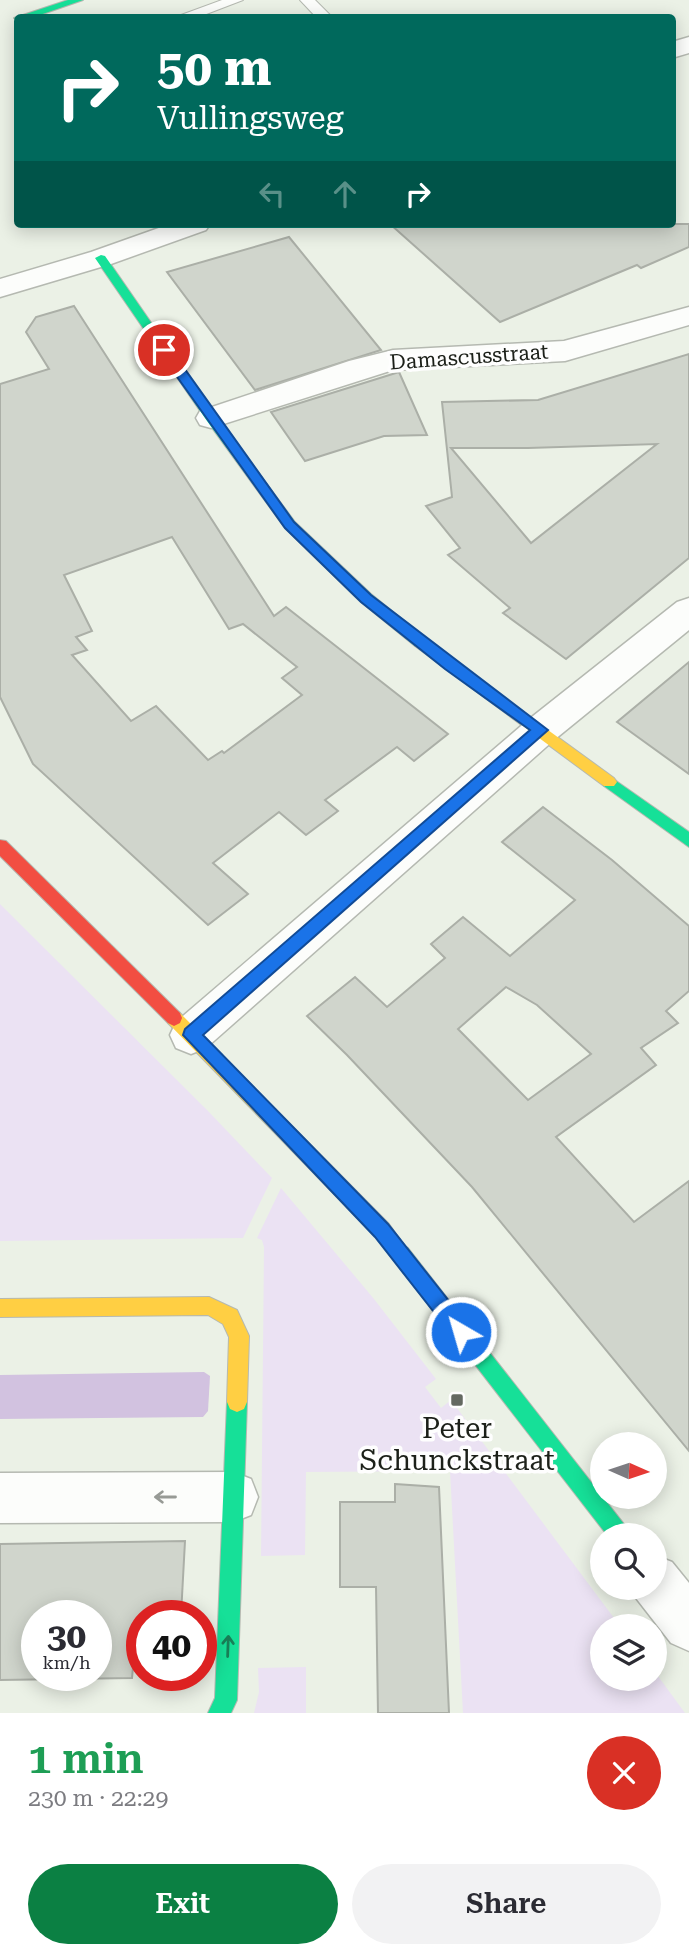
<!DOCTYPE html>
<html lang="en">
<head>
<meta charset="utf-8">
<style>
	body { margin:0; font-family:"Roboto Serif",serif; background:#f2f2f3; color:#2b2b33; height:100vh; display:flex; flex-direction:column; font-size:26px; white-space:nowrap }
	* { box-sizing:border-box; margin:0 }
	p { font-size:23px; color:#7c7c81 }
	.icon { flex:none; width:38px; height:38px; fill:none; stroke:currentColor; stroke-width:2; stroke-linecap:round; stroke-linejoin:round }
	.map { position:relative; height:1713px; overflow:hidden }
	.side { display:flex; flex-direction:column; background:#fff; flex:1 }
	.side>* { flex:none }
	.top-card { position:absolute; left:14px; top:14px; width:662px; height:214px; border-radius:7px; box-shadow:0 4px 18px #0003; background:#00695c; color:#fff; overflow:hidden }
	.needle { width:46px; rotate:93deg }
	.tools { position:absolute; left:590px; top:1432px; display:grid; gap:14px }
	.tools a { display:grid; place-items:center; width:77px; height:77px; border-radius:50%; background:#fff; box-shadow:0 4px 18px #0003; font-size:35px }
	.speed { position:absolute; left:21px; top:1600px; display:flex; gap:14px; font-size:35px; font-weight:700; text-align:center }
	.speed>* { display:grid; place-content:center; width:91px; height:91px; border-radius:50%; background:#fff; box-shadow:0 4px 18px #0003; line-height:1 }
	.speed small { font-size:18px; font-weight:400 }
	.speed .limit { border:10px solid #d22; background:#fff; color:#111 }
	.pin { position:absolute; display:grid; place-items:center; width:60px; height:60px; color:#fff; margin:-30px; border:4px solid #fff; border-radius:50%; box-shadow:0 2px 7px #0007 }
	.me { position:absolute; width:77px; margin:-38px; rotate:322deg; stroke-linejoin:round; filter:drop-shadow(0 0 5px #0008) }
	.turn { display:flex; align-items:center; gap:24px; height:147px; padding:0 28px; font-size:32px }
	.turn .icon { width:91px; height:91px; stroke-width:2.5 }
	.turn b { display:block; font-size:49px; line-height:60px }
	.lanes { display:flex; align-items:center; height:66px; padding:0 28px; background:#0003; justify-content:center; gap:35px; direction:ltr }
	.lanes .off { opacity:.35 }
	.round { display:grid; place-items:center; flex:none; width:74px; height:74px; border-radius:37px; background:#f2f2f3 }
	.head { display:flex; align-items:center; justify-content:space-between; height:119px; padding:0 28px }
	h1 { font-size:42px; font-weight:600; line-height:52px; color:#1e9e55 }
	.cta { display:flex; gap:14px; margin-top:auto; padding:14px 28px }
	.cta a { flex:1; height:80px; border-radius:42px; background:#0b8043; color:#fff; font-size:28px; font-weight:600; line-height:80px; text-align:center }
	.cta a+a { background:#f2f2f3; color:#2b2b33 }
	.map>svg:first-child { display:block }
	.green { fill:#ebe2f3 }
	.forest { fill:#d2c2e0 }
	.building { fill:#d0d5cc; stroke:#abafa7; stroke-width:2; fill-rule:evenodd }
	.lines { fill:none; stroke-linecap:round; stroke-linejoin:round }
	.lane-casing { stroke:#b5b9b1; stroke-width:2 }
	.street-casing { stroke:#b5b9b1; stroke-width:3 }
	.fast-casing { stroke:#b5b9b1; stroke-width:2 }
	.slow-casing { stroke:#b5b9b1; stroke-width:2 }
	.jam-casing { stroke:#b5b9b1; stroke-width:2 }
	.lane { fill:#fcfdfb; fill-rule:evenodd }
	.street { fill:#fcfdfb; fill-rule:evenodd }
	.fast { fill:#16e098; fill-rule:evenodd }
	.slow { fill:#ffcf43; fill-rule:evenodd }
	.jam { fill:#f24e42; fill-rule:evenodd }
	.oneway { stroke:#979a95 }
	.oneway2 { stroke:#198058 }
	.route { fill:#1a73e8; stroke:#114b97; stroke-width:2 }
	.poi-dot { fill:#646961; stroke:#fefefe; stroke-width:2.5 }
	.labels { text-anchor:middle; stroke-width:7; stroke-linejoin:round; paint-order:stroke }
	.far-street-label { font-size:21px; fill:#1c2019; stroke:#fefefe }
	.near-poi-label { font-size:28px; fill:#1c2019; stroke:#fefefe }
</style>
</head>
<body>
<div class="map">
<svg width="689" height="1713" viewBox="0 0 689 1713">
	<rect width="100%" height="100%" fill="#ebf1e6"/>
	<g class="green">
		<polygon points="0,904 208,1111 272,1178 243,1238 0,1241"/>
		<polygon points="281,1188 374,1299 436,1379 425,1387 441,1408 451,1400 620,1626 602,1626 602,1678 654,1678 655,1672 685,1713 463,1713 450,1471 306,1472 305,1555 261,1556 264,1247 262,1240 257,1238"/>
		<polygon points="306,1667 306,1713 254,1713 259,1692 258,1668"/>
	</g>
	<polygon class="forest" points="204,1372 210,1376 208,1411 203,1417 0,1419 0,1375"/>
	<g class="building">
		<polygon points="390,224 689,224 689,247 641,268 637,265 500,322"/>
		<polygon points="289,237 381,350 255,390 167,272"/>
		<path d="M 74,306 L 274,616 L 286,607 L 448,734 L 414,761 L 397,747 L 325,800 L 338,811 L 306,835 L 279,812 L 213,863 L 248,894 L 208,925 L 33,764 L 0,697 L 0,384 L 49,369 L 26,332 L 36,317 ZM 172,537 L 229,629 L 243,624 L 297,667 L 282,678 L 302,695 L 224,753 L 222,751 L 208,760 L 156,706 L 131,721 L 72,655 L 87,650 L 76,637 L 92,631 L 64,575 Z"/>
		<path d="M 689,354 L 689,558 L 566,659 L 503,613 L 510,608 L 448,555 L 460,548 L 426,506 L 452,497 L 442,402 L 538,400 ZM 657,444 L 531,543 L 451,448 L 528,448 Z"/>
		<polygon points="399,372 427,435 384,436 305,461 271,412"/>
		<polygon points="689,662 689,774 617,722"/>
		<path d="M 543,807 L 612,860 L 689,926 L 689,991 L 666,1011 L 678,1023 L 641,1048 L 656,1065 L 556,1137 L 634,1222 L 689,1181 L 689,1451 L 472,1187 L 347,1055 L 307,1016 L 355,977 L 387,1007 L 445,958 L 431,944 L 463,917 L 510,956 L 575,900 L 502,842 ZM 506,987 L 537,1005 L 591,1054 L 528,1100 L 458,1029 Z"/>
		<polygon points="395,1484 439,1487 449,1713 378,1713 376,1587 340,1587 340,1502 395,1502"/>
		<path d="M 185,1541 L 181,1615 L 142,1615 L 142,1656 L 134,1656 L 132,1678 L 0,1680 L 0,1544 ZM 37,1615 L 96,1615 L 96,1675 L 37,1675 Z"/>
	</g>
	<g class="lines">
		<defs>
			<g id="lane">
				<polygon points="222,0 243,0 196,18 173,18"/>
				<polygon points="300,0 315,0 333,18 317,18"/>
			</g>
			<g id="street">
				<polygon points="689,37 689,53 672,58 672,42"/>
				<polygon points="170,224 210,224 206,230 111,264 0,297 0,279 91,252"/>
				<polygon points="689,307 689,325 565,361 393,370 211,428 200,425 196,418 200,411 349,361 393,350 564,341"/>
				<polygon points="689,598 689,630 554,740 206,1048 191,1054 176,1048 170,1035 176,1022 528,720 677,602"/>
				<polygon points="233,1472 251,1479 258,1497 251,1515 233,1522 0,1523 0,1473"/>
				<polygon points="654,1555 672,1562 689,1583 689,1651 671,1643 636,1598 632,1587 654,1587"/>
			</g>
			<g id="fast">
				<polygon points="68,0 83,0 31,18 18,18 18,21 14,18"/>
				<polygon points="101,255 105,256 215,415 295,522 371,594 425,638 427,642 425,646 415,646 361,602 285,528 207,421 95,258"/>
				<polygon points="609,776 689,832 689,847 604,786 601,782 604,778"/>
				<polygon points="401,1245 408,1248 627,1528 630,1535 607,1535 394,1260 392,1254 394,1248"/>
				<polygon points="237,1392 244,1395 247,1402 237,1700 231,1713 208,1713 215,1698 227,1402 230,1395"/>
			</g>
			<g id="slow">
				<polygon points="420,637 614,778 617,782 614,786 604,786 415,646 413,642 415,638"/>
				<polygon points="174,1010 180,1013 389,1224 410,1254 408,1260 401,1263 394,1260 375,1236 168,1023 166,1018 168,1013"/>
				<polygon points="209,1297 237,1310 249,1336 247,1402 244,1409 237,1412 230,1409 227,1402 229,1337 223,1324 208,1315 0,1317 0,1299"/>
			</g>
			<polygon id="jam" points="0,840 6,841 180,1013 182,1018 180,1023 174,1026 168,1023 0,856"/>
		</defs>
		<use href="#lane" class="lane-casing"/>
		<use href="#street" class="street-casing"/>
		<use href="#fast" class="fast-casing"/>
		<use href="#slow" class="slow-casing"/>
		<use href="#jam" class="jam-casing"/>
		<use href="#lane" class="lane"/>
		<use href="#street" class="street"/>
		<use href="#fast" class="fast"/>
		<use href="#slow" class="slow"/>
		<use href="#jam" class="jam"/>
	</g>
	<defs><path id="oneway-shaft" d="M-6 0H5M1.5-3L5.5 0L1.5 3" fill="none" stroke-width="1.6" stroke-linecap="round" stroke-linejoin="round" transform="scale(1.75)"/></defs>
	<use class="oneway" href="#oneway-shaft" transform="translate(165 1497) rotate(180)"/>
	<use class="oneway2" href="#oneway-shaft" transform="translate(228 1646) rotate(-88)"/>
	<polygon class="route" points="164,346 169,347 294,522 371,595 548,730 203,1035 388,1224 468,1325 471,1332 468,1339 461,1342 455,1339 375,1237 183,1035 185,1029 530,730 445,669 361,602 285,528 160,353 160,347"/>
	<rect class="poi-dot" x="450" y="1393" width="14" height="14" rx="3.5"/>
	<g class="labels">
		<g class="far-street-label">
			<text transform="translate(469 357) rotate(-4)" y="7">Damascusstraat</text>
		</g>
		<g class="near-poi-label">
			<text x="457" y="1438">Peter<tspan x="457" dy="32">Schunckstraat</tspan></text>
		</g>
	</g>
</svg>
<div class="tools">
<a><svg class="needle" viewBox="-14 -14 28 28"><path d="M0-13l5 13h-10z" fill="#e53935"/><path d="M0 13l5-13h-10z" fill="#7c7c81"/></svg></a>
<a><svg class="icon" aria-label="search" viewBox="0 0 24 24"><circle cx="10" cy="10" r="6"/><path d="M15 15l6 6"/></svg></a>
<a><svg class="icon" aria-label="layers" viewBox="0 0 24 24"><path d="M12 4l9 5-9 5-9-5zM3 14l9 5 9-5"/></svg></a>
</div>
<div class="speed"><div>30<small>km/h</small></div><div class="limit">40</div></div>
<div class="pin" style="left:164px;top:350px;background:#d93025"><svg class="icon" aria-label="arrive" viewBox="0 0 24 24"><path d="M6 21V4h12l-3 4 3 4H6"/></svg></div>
<svg class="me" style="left:461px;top:1332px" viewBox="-20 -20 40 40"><circle r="17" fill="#1a73e8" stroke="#fff" stroke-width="3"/><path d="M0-11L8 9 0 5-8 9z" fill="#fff"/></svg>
<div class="top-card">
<div class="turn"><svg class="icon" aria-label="right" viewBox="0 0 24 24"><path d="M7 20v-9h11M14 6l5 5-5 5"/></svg><div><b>50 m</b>Vullingsweg</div></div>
<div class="lanes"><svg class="icon off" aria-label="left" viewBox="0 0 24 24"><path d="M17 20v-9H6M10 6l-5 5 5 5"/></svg><svg class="icon off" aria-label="ahead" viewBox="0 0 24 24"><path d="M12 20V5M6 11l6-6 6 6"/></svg><svg class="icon" aria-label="right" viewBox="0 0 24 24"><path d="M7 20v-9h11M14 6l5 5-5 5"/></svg></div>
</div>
</div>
<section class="side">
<div class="head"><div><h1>1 min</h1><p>230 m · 22:29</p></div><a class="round" style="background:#d93025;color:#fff"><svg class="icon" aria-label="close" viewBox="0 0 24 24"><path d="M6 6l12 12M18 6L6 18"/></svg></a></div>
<div class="cta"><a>Exit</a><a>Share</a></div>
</section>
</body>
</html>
